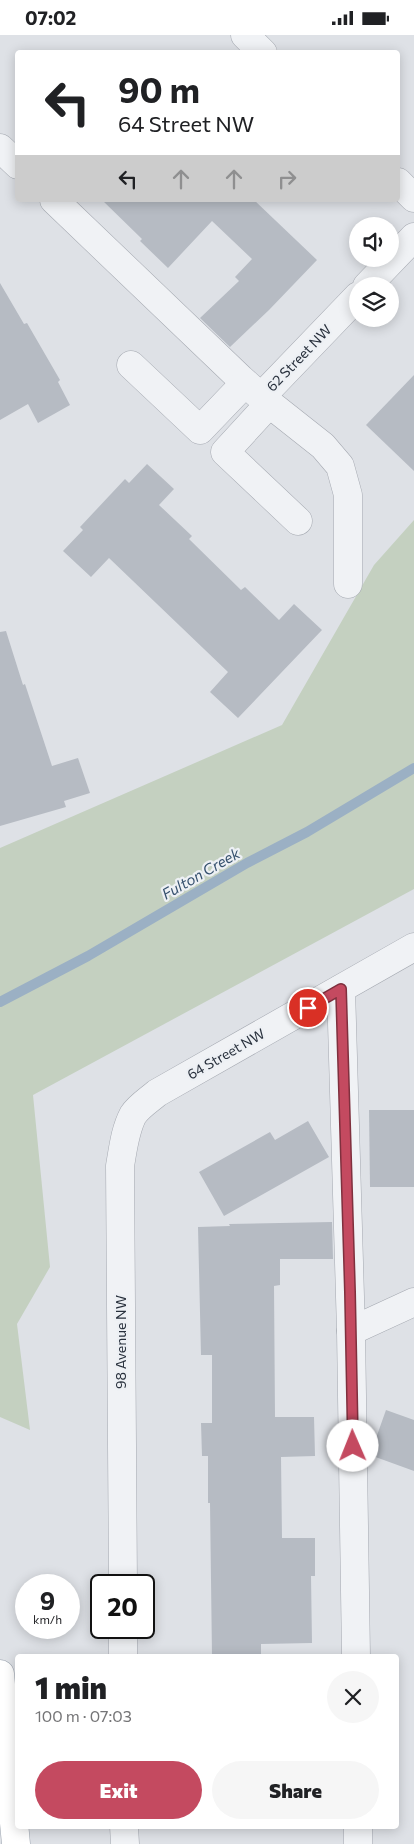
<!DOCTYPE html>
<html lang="en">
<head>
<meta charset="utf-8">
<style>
	body { margin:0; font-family:Commissioner,sans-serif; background:#f6f6f6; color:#202124; height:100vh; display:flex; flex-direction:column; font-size:19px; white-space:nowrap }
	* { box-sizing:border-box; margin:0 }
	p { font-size:16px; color:#757577 }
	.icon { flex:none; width:28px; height:28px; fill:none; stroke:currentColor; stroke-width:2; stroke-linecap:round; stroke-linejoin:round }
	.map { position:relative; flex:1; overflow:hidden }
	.side { position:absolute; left:15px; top:1619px; width:384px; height:175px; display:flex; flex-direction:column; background:#fff; border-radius:5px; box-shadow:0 2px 12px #0003 }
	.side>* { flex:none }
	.banner { position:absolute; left:15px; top:15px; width:385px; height:152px; border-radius:5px; box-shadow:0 2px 12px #0003; background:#fff; color:#202124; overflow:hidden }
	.controls { position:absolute; left:349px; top:182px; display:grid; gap:10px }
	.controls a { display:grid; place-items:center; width:50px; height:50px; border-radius:50%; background:#fff; box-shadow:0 2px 12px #0003; font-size:25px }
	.speed { position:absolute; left:15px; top:1539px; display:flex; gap:10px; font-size:25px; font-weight:700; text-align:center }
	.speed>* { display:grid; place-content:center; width:65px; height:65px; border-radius:50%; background:#fff; box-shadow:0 2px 12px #0003; line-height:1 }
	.speed small { font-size:12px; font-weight:400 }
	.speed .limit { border:2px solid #111; border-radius:8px; background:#fff; color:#111 }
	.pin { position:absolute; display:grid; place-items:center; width:42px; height:42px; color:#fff; margin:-21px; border:2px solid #fff; border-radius:50%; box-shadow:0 1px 5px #0007 }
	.me { position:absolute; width:55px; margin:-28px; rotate:359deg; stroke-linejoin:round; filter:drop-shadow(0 0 4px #0008) }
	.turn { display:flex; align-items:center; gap:18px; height:105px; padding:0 20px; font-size:22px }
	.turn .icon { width:65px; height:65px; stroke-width:2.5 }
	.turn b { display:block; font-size:35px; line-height:42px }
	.lanes { display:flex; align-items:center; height:48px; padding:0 20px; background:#0003; justify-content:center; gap:25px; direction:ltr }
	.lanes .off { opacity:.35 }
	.round { display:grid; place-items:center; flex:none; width:52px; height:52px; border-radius:26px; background:#f6f6f6 }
	.head { display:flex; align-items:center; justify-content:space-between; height:85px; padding:0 20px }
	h1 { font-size:30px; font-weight:800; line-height:38px }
	.primary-button { display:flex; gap:10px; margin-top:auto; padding:10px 20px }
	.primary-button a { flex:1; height:58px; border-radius:30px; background:#c44a60; color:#fff; font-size:20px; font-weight:800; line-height:58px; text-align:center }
	.primary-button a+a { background:#f6f6f6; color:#202124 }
	.status { display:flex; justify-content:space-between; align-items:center; height:35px; padding:0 25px; background:#fff; direction:ltr }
	.status svg { height:14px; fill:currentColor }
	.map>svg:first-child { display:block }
	.green { fill:#c4d0c0 }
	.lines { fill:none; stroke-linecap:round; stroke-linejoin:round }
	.stream { stroke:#9bb0c4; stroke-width:10 }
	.building { fill:#b6bbc3 }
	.minor-casing { stroke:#a4a8b0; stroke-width:29 }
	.major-casing { stroke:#9ea6b1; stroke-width:29 }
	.minor { stroke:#f0f2f5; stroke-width:28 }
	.major { stroke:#fff; stroke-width:28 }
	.route-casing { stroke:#7f303e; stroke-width:12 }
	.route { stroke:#c44a60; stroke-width:9 }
	.labels { text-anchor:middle; stroke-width:4.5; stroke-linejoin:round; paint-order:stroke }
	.street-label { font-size:14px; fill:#28303c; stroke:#edf0f4 }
	.water-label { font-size:15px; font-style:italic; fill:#35506d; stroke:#edf0f4 }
</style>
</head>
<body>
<div class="status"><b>07:02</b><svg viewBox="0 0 49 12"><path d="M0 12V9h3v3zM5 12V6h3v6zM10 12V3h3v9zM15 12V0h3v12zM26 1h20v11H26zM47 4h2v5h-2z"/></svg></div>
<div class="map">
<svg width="414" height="1809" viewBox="0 0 414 1809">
	<rect width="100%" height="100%" fill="#dee1e6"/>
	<polygon class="green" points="414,485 414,854 33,1060 50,1232 17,1289 30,1395 0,1382 0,813 282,690 374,530"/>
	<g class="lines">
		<polyline class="stream" points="0,967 88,921 247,828 307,797 414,733"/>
	</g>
	<g class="building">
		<polygon points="102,165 254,165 317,225 269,275 230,312 200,283 239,246 235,242 252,224 212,186 168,233 140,206 142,204"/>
		<polygon points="0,248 24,289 27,288 60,345 58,347 70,370 38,388 28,369 0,385"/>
		<polygon points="414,340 414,436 366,390"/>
		<polygon points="147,429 174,454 159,470 192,501 189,504 241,555 245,552 279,585 294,569 322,595 238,683 210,657 228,637 109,523 91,542 63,516 83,495 80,492 125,444 129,448"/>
		<polygon points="6,596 23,650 25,649 52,731 78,723 90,758 64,766 66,772 0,791 0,597"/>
		<polygon points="369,1075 414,1075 414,1152 370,1152"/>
		<polygon points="308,1086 329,1122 224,1181 199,1137 270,1097 275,1105"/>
		<polygon points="332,1187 333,1224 280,1224 280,1250 274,1251 275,1382 314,1382 315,1421 281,1422 282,1503 315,1503 315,1541 311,1541 312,1608 261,1609 261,1621 212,1621 210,1468 208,1468 208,1421 202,1421 201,1388 212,1388 212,1320 201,1320 198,1192 230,1191 229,1189"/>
		<polygon points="386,1375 414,1385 414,1436 370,1420"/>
	</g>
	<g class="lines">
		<defs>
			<g id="minor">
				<polyline points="245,0 263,18"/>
				<polyline points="0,113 18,130"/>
				<polyline points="398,147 414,163"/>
				<polyline points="54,165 241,344 261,362 323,411 340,431 348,460 348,549"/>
				<polyline points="367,251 414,202"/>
				<polyline points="131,330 200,395 245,348"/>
				<polyline points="261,362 358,261"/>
				<polyline points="269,369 225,417 298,486"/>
				<polyline points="341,954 351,1296 356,1621"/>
				<polyline points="351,1296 414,1267"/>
				<path d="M 123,1550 L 120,1131 C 123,1114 125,1095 133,1080 C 139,1071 149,1065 157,1058 L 414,912"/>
				<polyline points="123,1592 123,1621"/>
				<polyline points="124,1791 125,1809"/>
				<polyline points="358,1791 358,1809"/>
			</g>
			<polyline id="major" points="0,1639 16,1809"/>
		</defs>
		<use href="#minor" class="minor-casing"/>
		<use href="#major" class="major-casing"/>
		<use href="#minor" class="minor"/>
		<use href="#major" class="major"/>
	</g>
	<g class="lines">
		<defs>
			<polyline id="route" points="308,973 341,954 350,1257 353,1411"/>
		</defs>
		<use href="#route" class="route-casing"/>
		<use href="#route" class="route"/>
	</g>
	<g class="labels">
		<g class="street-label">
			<text transform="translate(299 323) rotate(-46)" y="5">62 Street NW</text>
			<text transform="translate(226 1019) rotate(-30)" y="5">64 Street NW</text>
			<text transform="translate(121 1307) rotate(-90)" y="5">98 Avenue NW</text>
		</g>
		<g class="water-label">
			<text transform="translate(201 839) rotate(-30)" y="5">Fulton Creek</text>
		</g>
	</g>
</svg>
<div class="controls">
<a><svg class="icon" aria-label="sound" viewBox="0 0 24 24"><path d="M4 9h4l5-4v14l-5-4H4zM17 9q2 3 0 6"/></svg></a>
<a><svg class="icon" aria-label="layers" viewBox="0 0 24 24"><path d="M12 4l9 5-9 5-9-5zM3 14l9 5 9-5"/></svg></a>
</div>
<div class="speed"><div>9<small>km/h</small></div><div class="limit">20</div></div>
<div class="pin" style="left:308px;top:973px;background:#d93025"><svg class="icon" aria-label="arrive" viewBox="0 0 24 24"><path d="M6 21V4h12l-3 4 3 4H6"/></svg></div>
<svg class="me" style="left:353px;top:1411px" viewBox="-20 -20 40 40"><circle r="19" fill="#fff"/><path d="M0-13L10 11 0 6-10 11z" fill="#c44a60"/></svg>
<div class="banner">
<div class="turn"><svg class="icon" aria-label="left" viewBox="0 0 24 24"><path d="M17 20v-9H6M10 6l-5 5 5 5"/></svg><div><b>90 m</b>64 Street NW</div></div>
<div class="lanes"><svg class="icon" aria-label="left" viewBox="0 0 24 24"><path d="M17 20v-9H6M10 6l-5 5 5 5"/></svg><svg class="icon off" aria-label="ahead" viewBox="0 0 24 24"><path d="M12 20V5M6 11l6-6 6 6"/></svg><svg class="icon off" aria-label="ahead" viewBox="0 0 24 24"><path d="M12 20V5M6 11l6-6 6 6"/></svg><svg class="icon off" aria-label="right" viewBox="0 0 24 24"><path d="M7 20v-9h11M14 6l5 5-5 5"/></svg></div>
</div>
<section class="side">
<div class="head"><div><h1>1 min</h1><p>100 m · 07:03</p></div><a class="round"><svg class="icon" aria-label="close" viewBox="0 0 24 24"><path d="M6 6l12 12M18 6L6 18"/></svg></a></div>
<div class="primary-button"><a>Exit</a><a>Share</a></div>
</section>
</div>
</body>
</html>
